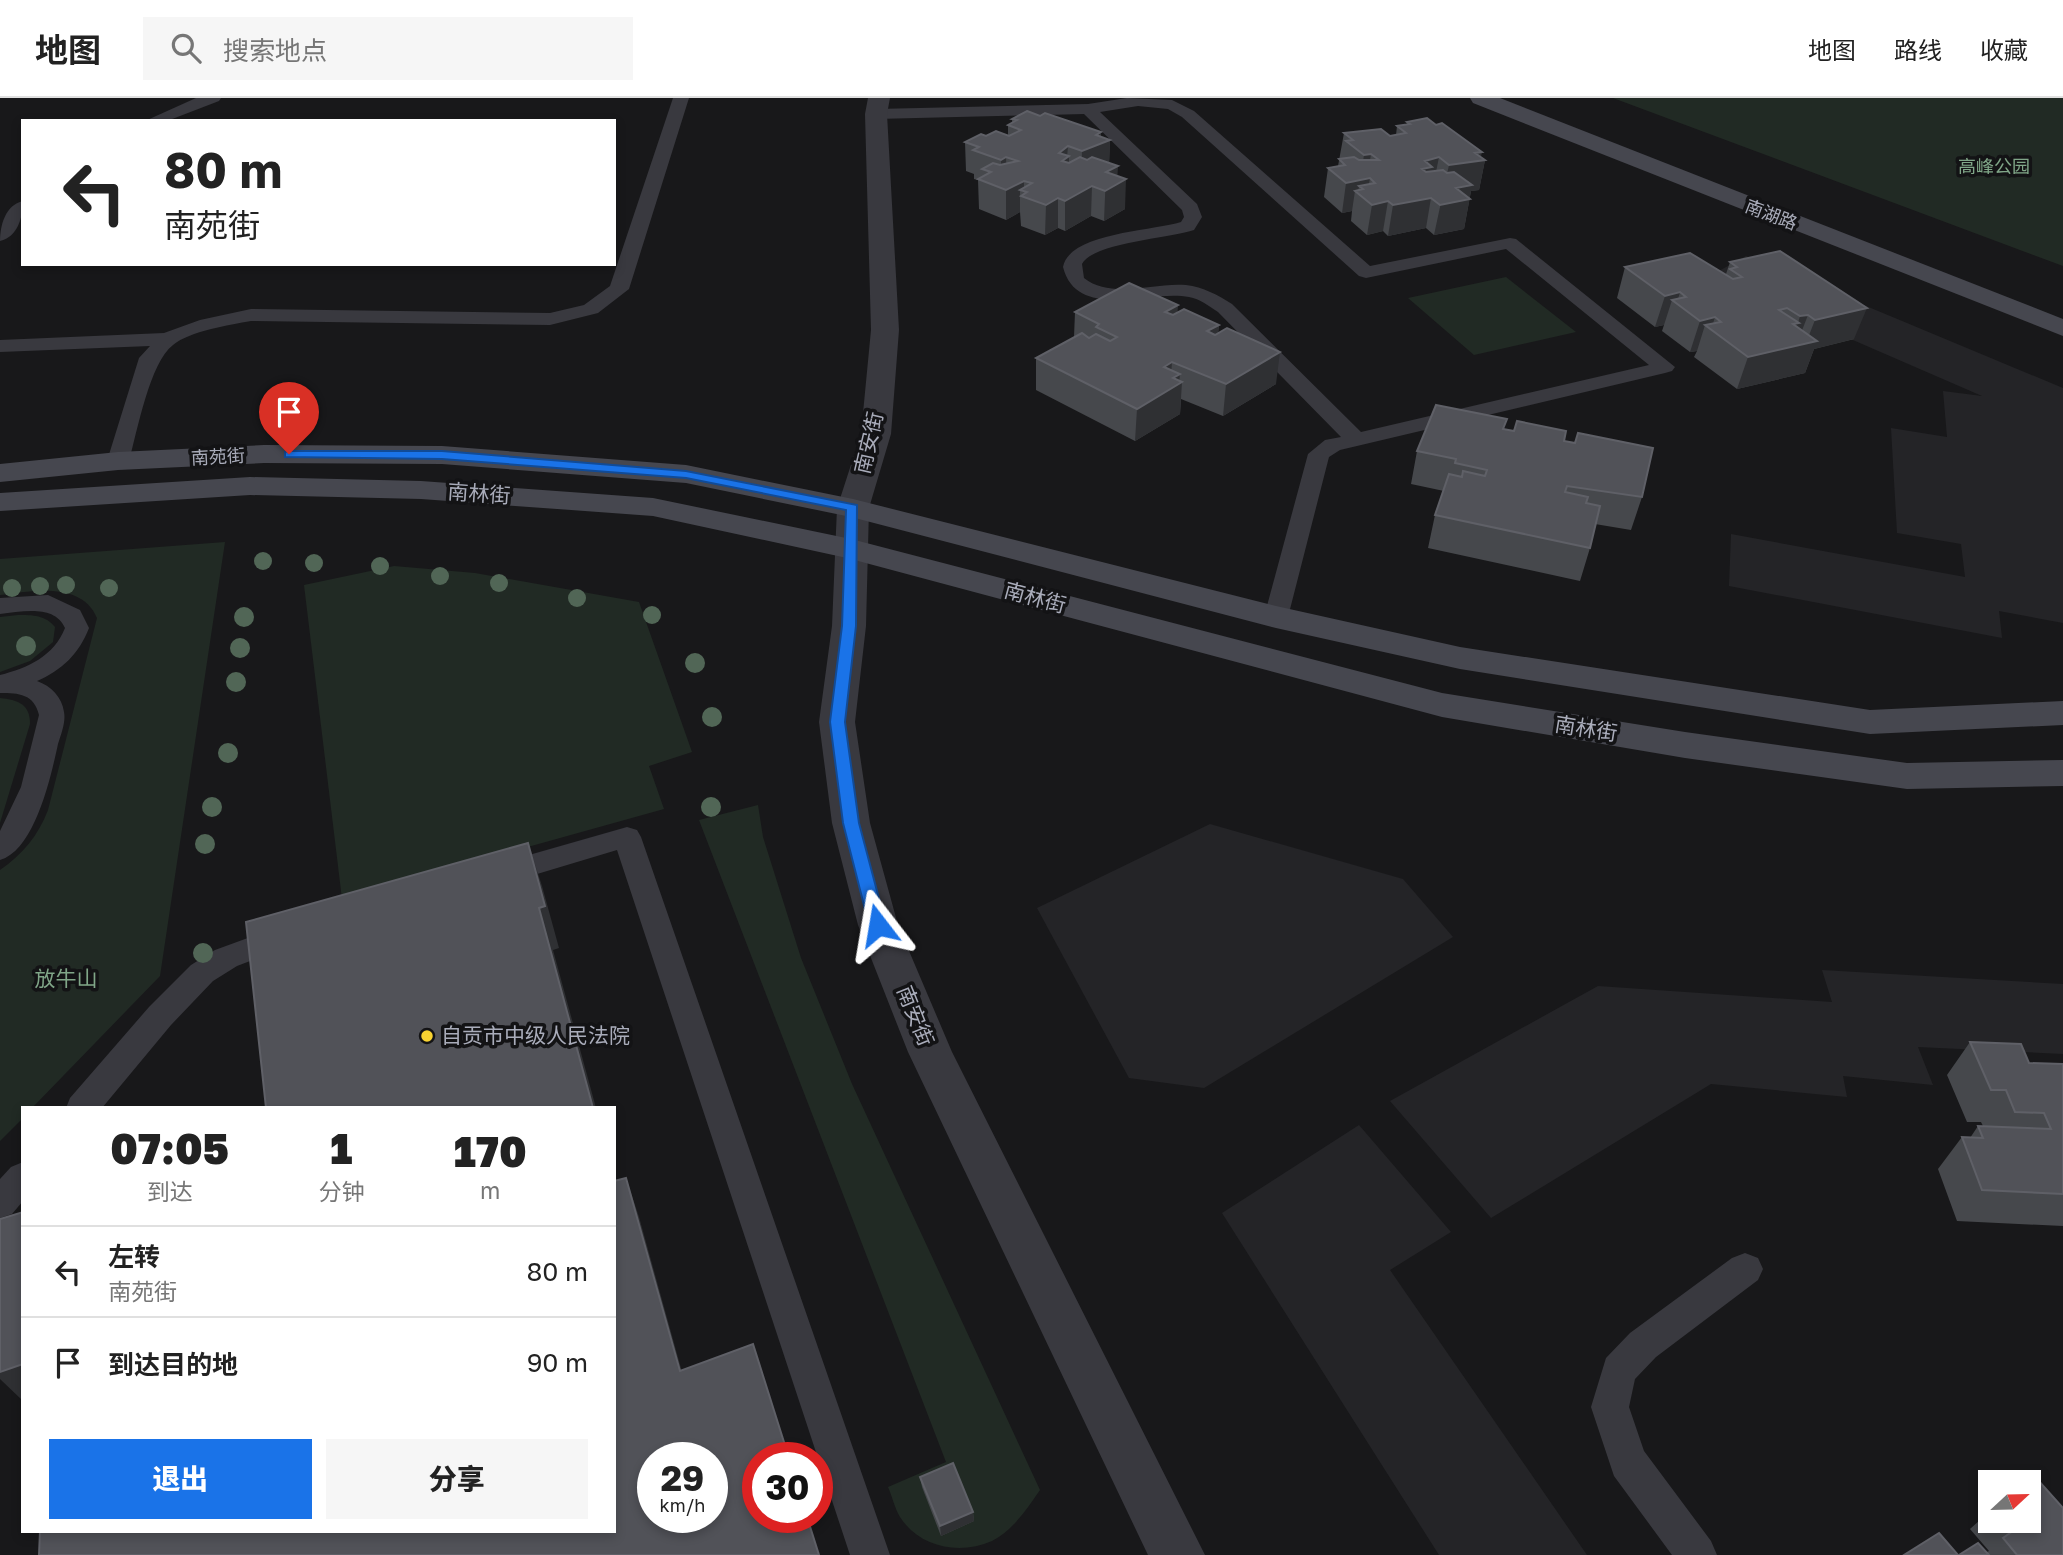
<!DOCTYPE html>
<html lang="zh">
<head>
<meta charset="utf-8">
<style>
	body { margin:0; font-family:"Golos Text","Noto Sans SC",sans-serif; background:#f6f6f6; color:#222; height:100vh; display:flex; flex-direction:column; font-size:26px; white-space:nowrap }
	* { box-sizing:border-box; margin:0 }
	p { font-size:23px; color:#767676 }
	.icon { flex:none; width:38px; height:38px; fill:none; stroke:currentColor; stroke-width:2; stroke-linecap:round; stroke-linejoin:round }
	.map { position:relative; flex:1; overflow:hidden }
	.drawer { position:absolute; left:21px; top:1008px; width:595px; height:427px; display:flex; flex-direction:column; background:#fff; border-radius:0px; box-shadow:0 4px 10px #0003 }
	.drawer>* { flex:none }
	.guide { position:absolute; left:21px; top:21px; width:595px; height:147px; border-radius:0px; box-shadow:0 4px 10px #0003; background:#fff; color:#222; overflow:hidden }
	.needle { width:46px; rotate:68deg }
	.controls { position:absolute; left:1978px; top:1372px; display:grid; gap:14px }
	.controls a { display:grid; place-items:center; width:63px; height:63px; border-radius:0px; background:#fff; box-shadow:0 4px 10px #0003; font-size:35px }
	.speed { position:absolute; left:637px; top:1344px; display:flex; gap:14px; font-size:35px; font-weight:700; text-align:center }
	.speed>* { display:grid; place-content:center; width:91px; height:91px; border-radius:50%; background:#fff; box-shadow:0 4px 10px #0003; line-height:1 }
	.speed small { font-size:18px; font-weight:400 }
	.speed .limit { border:10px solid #d22; background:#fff; color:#111 }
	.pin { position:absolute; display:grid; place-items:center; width:60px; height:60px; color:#fff; margin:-72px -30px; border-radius:50% 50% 50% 0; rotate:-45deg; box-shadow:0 0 7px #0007 }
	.pin .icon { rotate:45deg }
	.me { position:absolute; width:77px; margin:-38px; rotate:346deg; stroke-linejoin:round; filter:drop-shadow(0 0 5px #0008) }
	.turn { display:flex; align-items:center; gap:24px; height:147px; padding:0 28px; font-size:32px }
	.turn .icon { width:91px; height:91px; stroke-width:2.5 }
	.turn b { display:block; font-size:49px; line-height:60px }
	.eta { display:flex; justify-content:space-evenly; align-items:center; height:119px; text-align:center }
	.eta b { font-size:42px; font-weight:800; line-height:49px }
	.button { display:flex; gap:14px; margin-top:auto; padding:14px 28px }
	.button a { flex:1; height:80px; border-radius:0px; background:#1a73e8; color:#fff; font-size:28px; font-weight:800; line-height:80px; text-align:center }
	.button a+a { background:#f6f6f6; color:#222 }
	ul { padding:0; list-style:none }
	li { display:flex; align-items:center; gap:21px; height:91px; padding:0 28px; border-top:2px solid #e0e0e0 }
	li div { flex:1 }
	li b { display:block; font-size:26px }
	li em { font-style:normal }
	header { display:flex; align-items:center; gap:42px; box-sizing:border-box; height:98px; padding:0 35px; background:#fff; border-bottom:2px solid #e0e0e0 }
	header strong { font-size:33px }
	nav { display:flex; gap:38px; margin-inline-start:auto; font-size:24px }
	.search { width:490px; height:63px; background:#f6f6f6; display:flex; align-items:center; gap:18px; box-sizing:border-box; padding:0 24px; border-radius:0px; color:#767676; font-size:26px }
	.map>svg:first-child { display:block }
	.built { fill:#242427 }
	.green { fill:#212a24 }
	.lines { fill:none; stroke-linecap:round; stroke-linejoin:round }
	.service { fill:#39393f; fill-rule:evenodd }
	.minor { fill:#39393f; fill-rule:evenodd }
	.secondary { fill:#46474f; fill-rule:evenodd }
	.tree { fill:#516656 }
	.wall { fill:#46484c }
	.shaded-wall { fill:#2f3033 }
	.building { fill:#515258; stroke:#5f6067; stroke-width:2; fill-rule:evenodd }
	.route { fill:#1a73e8; stroke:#114b97; stroke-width:2 }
	.poi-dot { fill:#f9d331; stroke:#131315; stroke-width:2.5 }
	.labels { text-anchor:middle; stroke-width:7; stroke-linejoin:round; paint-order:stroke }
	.far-park-label { font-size:18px; fill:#80a688; stroke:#131315 }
	.far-street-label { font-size:18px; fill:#a9acba; stroke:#131315 }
	.street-label { font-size:21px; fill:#a9acba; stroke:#131315 }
	.park-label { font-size:21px; fill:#80a688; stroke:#131315 }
	.poi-label { font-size:21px; fill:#a9acba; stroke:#131315; text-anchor:start }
</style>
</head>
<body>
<header>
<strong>地图</strong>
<div class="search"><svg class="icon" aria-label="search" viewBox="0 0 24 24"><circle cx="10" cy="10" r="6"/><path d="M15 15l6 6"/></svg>搜索地点</div>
<nav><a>地图</a><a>路线</a><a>收藏</a></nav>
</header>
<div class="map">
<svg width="2063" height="1457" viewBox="0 0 2063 1457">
	<rect width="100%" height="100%" fill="#18181a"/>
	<g class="built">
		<polygon points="1746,158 2063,290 2063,525 1999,513 2002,540 1729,488 1731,436 1965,479 1961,446 1897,435 1891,330 1947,339 1943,293 1982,298 1708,179"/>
		<polygon points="1210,726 1403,781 1453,839 1204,990 1129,980 1037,810"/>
		<polygon points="1822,872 2063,886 2063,956 1918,949 1933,987 1843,978 1847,999 1711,986 1491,1120 1390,1003 1598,888 1832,904"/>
		<polygon points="1359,1027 1451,1134 1390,1172 1587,1457 1439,1457 1222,1115"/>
	</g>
	<g class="green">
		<polygon points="1613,0 2063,0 2063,168"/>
		<polygon points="1506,179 1576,234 1474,257 1408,200"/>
		<path d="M 225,444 L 160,878 L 32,1010 L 23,1010 L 23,1020 L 0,1043 L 0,772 C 23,756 38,738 48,712 L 97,520 C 82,483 31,493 0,497 L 0,461 Z"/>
		<polygon points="394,468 475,475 639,504 692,654 649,668 664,711 342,801 304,487"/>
		<path d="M 18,517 C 33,517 45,517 55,529 L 53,544 L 30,563 L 0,574 L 0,519 Z"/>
		<path d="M 0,600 C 18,602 30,606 30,626 L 0,725 Z"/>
		<path d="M 758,707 L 763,739 L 801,860 L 852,986 L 1040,1392 C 1027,1411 1013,1432 992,1443 C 960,1457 920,1450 900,1419 C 895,1411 892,1398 888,1389 L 946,1364 L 699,722 Z"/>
	</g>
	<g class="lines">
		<g class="service">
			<polygon points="196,0 221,0 219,3 167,23 145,23"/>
			<path d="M 673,0 L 689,0 L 629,191 L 598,215 L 550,227 L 251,223 C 229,227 190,233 173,247 C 150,264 137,334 129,363 L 126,368 L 110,368 L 107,363 L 139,260 L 150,248 L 0,254 L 0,242 L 164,235 L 200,222 L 251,211 L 550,215 L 584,207 L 610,188 Z"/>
			<path d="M 1127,0 L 1172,2 L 1194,13 L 1370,168 L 1510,140 L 1516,141 L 1675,269 L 1672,273 L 1665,275 L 1340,352 L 1329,359 L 1288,519 L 1285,524 L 1276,527 L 1267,524 L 1264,519 L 1308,356 L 1325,342 L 1341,339 L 1218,214 C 1209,208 1200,201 1189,199 C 1150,191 1077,224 1063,169 C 1069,135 1152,133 1181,124 L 1184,119 L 1182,112 L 1084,16 L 876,21 L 868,16 L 876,11 L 1088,6 ZM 1138,8 L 1168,11 L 1182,19 L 1359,178 L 1366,180 L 1506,151 L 1649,267 L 1361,334 L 1232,206 C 1218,197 1203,189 1186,187 C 1154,184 1112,202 1084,180 L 1082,166 C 1092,145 1170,140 1194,132 L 1202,119 L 1197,106 L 1100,14 Z"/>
			<path d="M 23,103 C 23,118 18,139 0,143 C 0,128 5,107 23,103 Z"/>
			<path d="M 48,497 L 80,512 L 89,530 C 79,556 62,572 37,583 C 51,588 62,599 64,614 C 66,624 61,636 58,646 C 51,678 35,752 0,762 L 0,733 L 21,689 L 39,617 C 34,596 19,595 0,595 L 0,577 C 28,570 54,558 65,530 C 54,506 22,514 0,516 L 0,500 Z"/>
			<polygon points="627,729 637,732 641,739 890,1457 850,1457 617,752 497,788 487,785 483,777 487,769"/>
			<polygon points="283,827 294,830 298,838 294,846 237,868 213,883 171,927 102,1010 66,1010 70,1000 149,909 191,867 215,852"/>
			<polygon points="23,1064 23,1103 12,1116 0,1120 0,1081 11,1069"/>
			<polygon points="1745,1155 1758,1160 1763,1171 1758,1182 1656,1259 1635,1281 1629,1309 1644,1353 1711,1443 1717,1457 1672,1457 1614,1378 1591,1309 1606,1260 1630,1235 1732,1160"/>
		</g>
		<polygon class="minor" points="868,0 890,0 887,16 899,232 891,336 869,410 866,528 855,624 870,725 898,827 952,954 1205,1457 1148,1457 908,954 858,827 832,725 819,624 832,528 837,410 861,336 871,232 865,16"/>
		<g class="secondary">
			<polygon points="1470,0 1500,0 2063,221 2063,238 1473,5"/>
			<polygon points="264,347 442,348 686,367 853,401 1276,508 1460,549 1870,612 2063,603 2063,627 1870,636 1460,571 1276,530 851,419 686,385 442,366 264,365 118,372 0,384 0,366 118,354"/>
			<polygon points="250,379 421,383 653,400 851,441 1442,595 1685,634 1907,665 2063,662 2063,688 1907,691 1685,660 1442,619 847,460 653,418 421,401 250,397 0,413 0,395"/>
		</g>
	</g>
	<g class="tree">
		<circle cx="263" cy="463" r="9"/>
		<circle cx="314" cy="465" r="9"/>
		<circle cx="380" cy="468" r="9"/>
		<circle cx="440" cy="478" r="9"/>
		<circle cx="499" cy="485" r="9"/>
		<circle cx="66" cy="487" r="9"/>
		<circle cx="40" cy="488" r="9"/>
		<circle cx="12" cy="490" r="9"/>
		<circle cx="109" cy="490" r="9"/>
		<circle cx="577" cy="500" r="9"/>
		<circle cx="652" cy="517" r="9"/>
		<circle cx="244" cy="519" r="10"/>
		<circle cx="26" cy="548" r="10"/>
		<circle cx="240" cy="550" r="10"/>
		<circle cx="695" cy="565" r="10"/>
		<circle cx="236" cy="584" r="10"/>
		<circle cx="712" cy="619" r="10"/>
		<circle cx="228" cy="655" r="10"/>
		<circle cx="212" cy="709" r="10"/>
		<circle cx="711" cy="709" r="10"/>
		<circle cx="205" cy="746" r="10"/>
		<circle cx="203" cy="855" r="10"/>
	</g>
	<g class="wall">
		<polygon points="1040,18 1101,34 1101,39 1110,42 1109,65 1117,78 1125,111 1104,123 1091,118 1065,133 1058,130 1045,137 1021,128 1020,114 1006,122 979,111 978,82 974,81 974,76 966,73 965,44 986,38 1008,37 1008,27 1012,25 1012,21"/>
		<polygon points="1407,24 1480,59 1485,62 1479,92 1471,93 1464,131 1434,137 1426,130 1388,138 1383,133 1367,137 1351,123 1352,113 1342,115 1324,99 1328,70 1338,68 1344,35 1390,38 1396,37 1397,28 1406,27"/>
		<polygon points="1730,164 1854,241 1814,251 1805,275 1737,291 1694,259 1697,253 1690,254 1662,233 1664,227 1655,229 1617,200 1625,169 1726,176"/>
		<polygon points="1075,214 1178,215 1219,227 1218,235 1276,286 1223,318 1181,301 1180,316 1135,343 1036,292 1036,260 1074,239"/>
		<polygon points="1504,332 1564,343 1642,399 1631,432 1595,426 1590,450 1580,483 1428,450 1435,417 1444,393 1411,386 1417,353"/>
		<polygon points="1970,944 2029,965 2063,966 2063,1128 1957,1123 1938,1071 1962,1039 1970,1040 1978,1028 1983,1028 1981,1024 1967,1024 1947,977"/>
		<polygon points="920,1379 973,1414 974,1423 941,1438 922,1389"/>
		<polygon points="1990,1413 1990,1423 2028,1423 2063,1457 1959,1457 1987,1454 1989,1453 1970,1431"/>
	</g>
	<g class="shaded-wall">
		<polygon points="1101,34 1100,46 1110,42 1109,71 1081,82 1082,53 1096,37"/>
		<polygon points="1068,48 1067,60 1069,58 1069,88 1059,55"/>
		<polygon points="1482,54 1480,63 1485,62 1479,92 1471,93 1464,131 1434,137 1449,67 1475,55"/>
		<polygon points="1371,56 1367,81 1370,80 1366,102 1363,91 1359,88 1358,95 1355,93 1352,113 1342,115 1346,85 1360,82 1364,57"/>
		<polygon points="1006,59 1007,88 1001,91 1001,62"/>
		<polygon points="1439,59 1433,89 1422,71 1425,63"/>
		<polygon points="1118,68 1117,86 1126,81 1125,111 1104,123 1106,74"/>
		<polygon points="1024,83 1024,93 1020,92 1020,114 1006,122 1006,92"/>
		<polygon points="1092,88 1091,118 1065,133 1065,103"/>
		<polygon points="1058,100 1058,130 1045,137 1046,107"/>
		<polygon points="1431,100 1426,130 1388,138 1393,107"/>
		<polygon points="1388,103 1383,133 1367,137 1372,107"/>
		<polygon points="1680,194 1677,205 1672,202 1664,227 1655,229 1665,198"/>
		<polygon points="1178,207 1176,239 1165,214"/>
		<polygon points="1867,210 1854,241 1814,251 1805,275 1737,291 1748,259 1793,226 1798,225 1800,218 1808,217 1796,248 1806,245 1815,222"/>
		<polygon points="1715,219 1711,232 1705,227 1697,253 1690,254 1700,223"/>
		<polygon points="1219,227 1216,258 1207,233"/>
		<polygon points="1280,254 1276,286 1223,318 1226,286"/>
		<polygon points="1172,264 1170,291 1173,280 1180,276 1179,286 1182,284 1180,316 1135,343 1137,311 1164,269"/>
		<polygon points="528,745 542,788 559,850 553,852 596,1010 593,1010 539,810"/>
		<polygon points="626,1080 639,1119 692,1310 680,1273"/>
		<polygon points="23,1266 23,1303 0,1281 0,1274"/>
		<polygon points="973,1414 974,1423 941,1438 940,1428"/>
	</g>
	<g class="building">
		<polygon points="1027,13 1040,18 1045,15 1101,34 1096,37 1110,42 1082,53 1068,48 1059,55 1069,58 1062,63 1069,65 1080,59 1087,62 1092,59 1118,68 1106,74 1126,81 1105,93 1092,88 1065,103 1058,100 1046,107 1021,98 1027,94 1020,92 1032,85 1024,83 1006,92 978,81 991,74 982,71 993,65 1000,67 1018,63 1006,59 1001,62 973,52 979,49 965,44 981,36 986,38 996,33 1009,38 1021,32 1008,27 1017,22 1012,21"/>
		<polygon points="1427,20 1436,27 1442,25 1482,54 1475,55 1485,62 1449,67 1439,59 1425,63 1432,69 1422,71 1426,74 1443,72 1447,75 1454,74 1472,87 1456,90 1470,101 1440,107 1431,100 1393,107 1388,103 1372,107 1355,93 1363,91 1359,88 1375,85 1370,80 1346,85 1328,70 1345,67 1339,61 1354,59 1359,62 1379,62 1371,56 1364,57 1346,43 1353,42 1344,35 1381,31 1390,38 1406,35 1397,28 1410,26 1407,24"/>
		<polygon points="1780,153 1867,210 1815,222 1808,217 1800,218 1787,210 1779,212 1799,225 1793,226 1817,243 1748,259 1705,227 1721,224 1715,219 1700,223 1672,202 1686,199 1680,194 1665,198 1625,169 1690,155 1733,181 1742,179 1730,171 1737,169 1730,164"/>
		<polygon points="1129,185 1178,207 1165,214 1173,217 1184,211 1219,227 1207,233 1215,237 1227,230 1280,254 1226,286 1172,264 1164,269 1180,276 1173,280 1182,284 1137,311 1036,260 1082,235 1089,240 1096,236 1110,243 1117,239 1096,229 1099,226 1075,214"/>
		<polygon points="1436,307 1507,321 1503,331 1514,333 1517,323 1566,333 1564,343 1575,345 1578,335 1653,350 1642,399 1567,388 1565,394 1588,399 1586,405 1600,408 1590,450 1435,417 1449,376 1462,379 1463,373 1485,378 1487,372 1455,365 1456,361 1417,353"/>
		<polygon points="528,745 545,808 539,810 593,1010 266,1010 246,824"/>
		<polygon points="1970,944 2021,946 2029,965 2063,966 2063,1096 1982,1092 1962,1039 1983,1040 1978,1028 2051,1031 2044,1015 2015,1014 2006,992 1991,992"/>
		<path d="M 626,1080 L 680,1273 L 753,1246 L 789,1360 L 758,1360 L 758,1419 L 807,1419 L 819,1457 L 39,1457 L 40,1433 L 614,1433 L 614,1083 ZM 653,1360 L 712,1360 L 712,1419 L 653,1419 Z"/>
		<polygon points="23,1114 23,1266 0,1274 0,1121"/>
		<polygon points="953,1365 973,1414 940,1428 920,1379"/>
		<polygon points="2037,1381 2063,1410 2063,1457 2017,1457 2003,1440 2020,1428 2015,1423 2028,1423 2028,1386"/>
		<polygon points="1939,1435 1958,1457 1904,1457"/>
		<polygon points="1978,1445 1989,1457 1959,1457"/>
	</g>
	<polygon class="route" points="289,353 442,353 686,373 857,407 856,528 845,624 859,725 886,827 884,831 872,831 869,827 843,725 830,624 842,528 846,412 686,380 442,361 285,359 285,354"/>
	<circle class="poi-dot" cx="427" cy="938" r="7"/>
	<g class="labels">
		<g class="far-park-label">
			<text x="1994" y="75">高峰公园</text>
		</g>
		<g class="far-street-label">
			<text transform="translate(1771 117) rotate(21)" y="6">南湖路</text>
			<text transform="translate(218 359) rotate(-3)" y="6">南苑街</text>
		</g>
		<g class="street-label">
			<text transform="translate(869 345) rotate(-77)" y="7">南安街</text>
			<text transform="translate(479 396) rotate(4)" y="7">南林街</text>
			<text transform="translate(1035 500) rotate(15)" y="7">南林街</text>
			<text transform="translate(1586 631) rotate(9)" y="7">南林街</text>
			<text transform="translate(915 918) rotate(68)" y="7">南安街</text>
		</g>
		<g class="park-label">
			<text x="66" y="888">放牛山</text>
		</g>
		<g class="poi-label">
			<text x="441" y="945">自贡市中级人民法院</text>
		</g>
	</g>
</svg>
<div class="controls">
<a><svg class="needle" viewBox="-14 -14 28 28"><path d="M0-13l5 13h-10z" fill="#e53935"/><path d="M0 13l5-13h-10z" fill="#767676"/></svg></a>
</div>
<div class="speed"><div>29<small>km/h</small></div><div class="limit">30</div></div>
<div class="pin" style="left:289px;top:356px;background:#d93025"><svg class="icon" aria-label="arrive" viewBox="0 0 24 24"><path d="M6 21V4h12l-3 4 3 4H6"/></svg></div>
<svg class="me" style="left:878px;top:827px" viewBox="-20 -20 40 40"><path d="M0-17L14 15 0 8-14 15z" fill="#1a73e8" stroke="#fff" stroke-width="4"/></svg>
<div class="guide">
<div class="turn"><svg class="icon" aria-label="left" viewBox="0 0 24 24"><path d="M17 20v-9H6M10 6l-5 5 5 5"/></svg><div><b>80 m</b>南苑街</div></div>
</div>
<section class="drawer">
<div class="eta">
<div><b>07:05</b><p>到达</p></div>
<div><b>1</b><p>分钟</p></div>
<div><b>170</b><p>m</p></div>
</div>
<ul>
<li><svg class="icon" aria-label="left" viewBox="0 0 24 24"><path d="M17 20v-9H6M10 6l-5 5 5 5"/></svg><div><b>左转</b><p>南苑街</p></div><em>80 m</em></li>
<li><svg class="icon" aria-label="arrive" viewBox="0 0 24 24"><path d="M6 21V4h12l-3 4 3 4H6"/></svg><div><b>到达目的地</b></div><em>90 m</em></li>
</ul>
<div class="button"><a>退出</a><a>分享</a></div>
</section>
</div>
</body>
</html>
